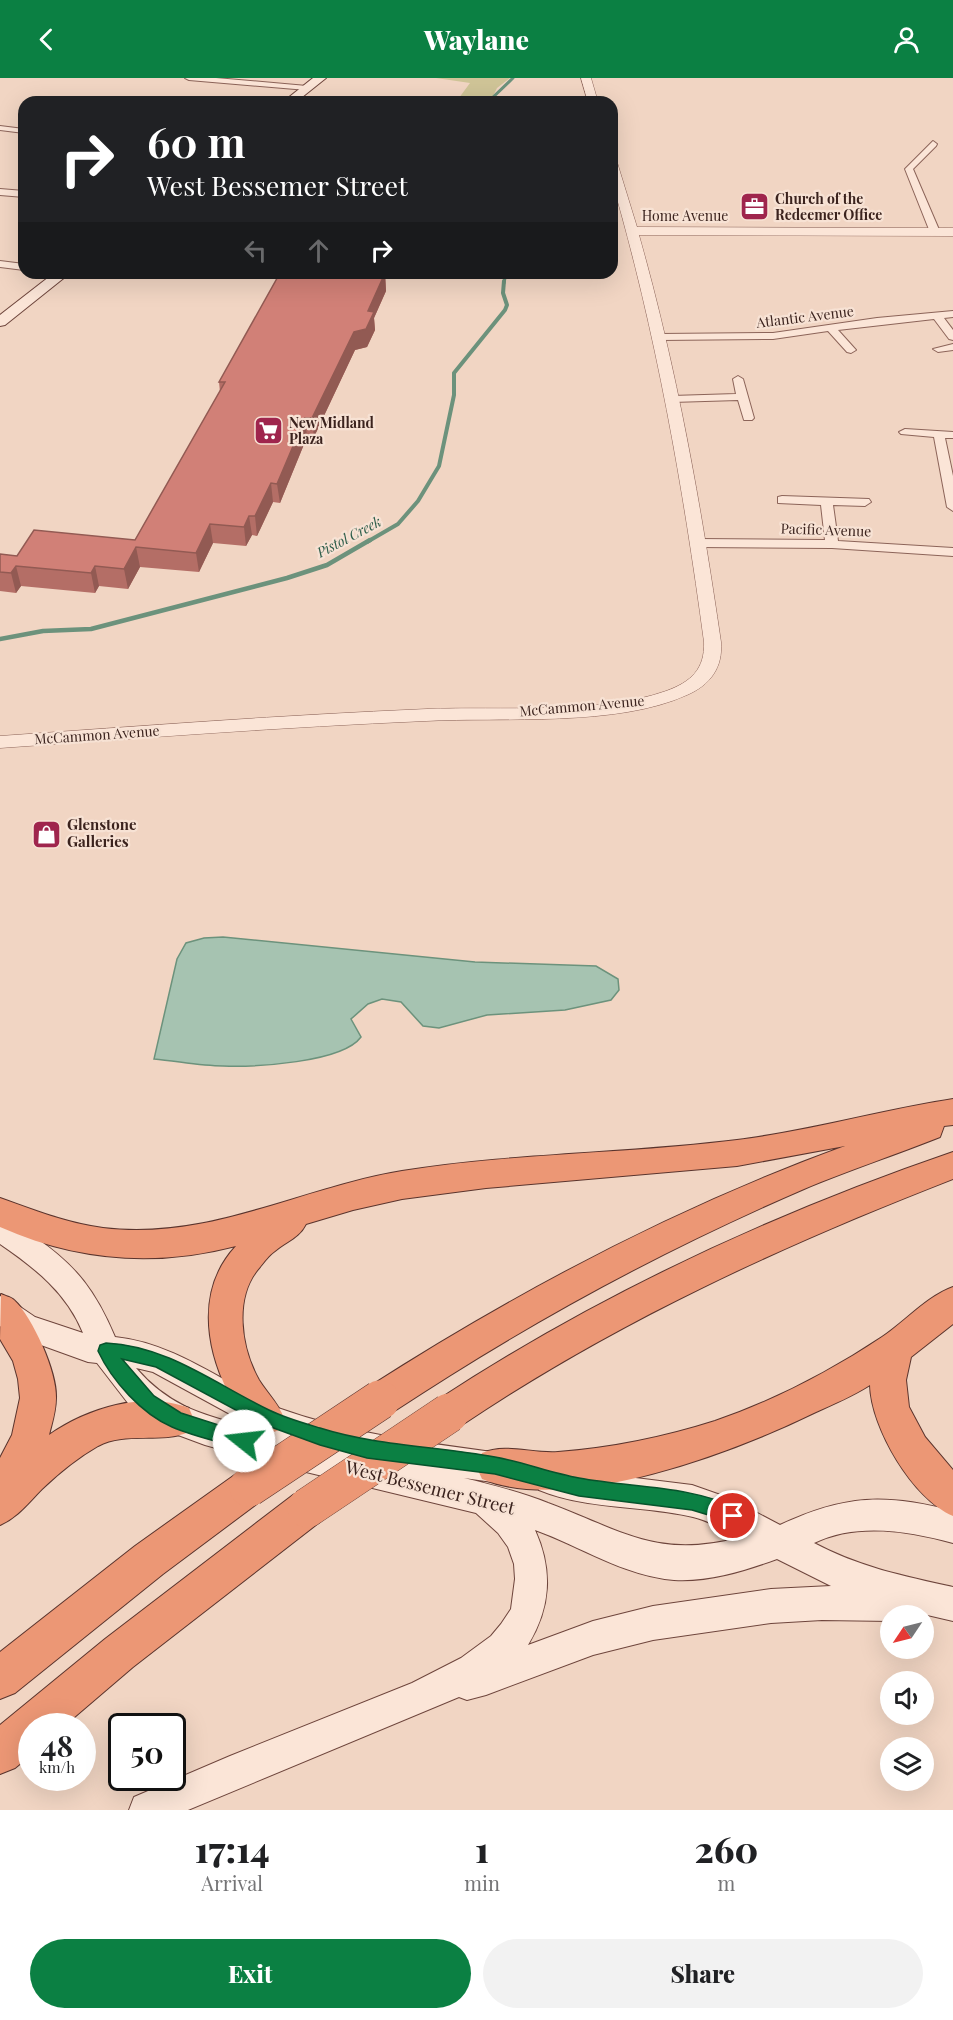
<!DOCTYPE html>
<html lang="en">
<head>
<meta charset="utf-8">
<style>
	body { margin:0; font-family:"Playfair Display",serif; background:#f2f2f2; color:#202124; height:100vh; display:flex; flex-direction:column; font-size:22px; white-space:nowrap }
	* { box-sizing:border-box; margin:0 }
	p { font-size:20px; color:#757577 }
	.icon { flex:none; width:33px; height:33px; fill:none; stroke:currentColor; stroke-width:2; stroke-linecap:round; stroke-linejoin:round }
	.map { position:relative; height:1732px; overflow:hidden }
	.panel { display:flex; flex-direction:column; background:#fff; flex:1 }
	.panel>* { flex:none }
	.hud { position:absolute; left:18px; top:18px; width:600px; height:183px; border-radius:18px; box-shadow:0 6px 24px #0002; background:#202124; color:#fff; overflow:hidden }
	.needle { width:39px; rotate:235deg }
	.buttons { position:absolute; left:880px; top:1527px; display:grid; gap:12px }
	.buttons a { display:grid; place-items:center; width:54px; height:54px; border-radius:50%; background:#fff; box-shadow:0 6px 24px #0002; font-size:30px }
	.speed { position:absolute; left:18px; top:1635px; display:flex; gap:12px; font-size:30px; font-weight:700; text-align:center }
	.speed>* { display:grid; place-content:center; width:78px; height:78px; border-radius:50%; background:#fff; box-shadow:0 6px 24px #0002; line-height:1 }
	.speed small { font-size:15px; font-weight:400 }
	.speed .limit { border:3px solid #111; border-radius:9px; background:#fff; color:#111 }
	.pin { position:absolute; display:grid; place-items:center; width:51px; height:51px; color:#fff; margin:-26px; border:3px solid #fff; border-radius:50%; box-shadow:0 2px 6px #0007 }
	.me { position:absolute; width:66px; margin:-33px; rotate:286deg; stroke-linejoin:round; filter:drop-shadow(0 0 4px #0008) }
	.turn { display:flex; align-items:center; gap:21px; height:126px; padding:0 30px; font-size:27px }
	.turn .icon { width:78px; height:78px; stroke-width:2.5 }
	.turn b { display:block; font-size:42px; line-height:51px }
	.lanes { display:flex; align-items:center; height:57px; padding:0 30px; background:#0003; justify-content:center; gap:30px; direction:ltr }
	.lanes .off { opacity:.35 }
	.eta { display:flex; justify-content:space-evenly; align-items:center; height:102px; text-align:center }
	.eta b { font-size:36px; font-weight:800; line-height:42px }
	.primary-button { display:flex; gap:12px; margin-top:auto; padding:12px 30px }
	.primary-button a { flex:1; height:69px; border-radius:36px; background:#0b8043; color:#fff; font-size:24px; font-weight:800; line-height:69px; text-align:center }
	.primary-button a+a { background:#f2f2f2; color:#202124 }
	header { display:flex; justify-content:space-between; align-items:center; height:78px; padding:0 30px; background:#0b8043; color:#fff; font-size:27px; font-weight:800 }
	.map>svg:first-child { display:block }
	.green { fill:#cfc497 }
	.water { fill:#a6c3b1; stroke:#6c927c; stroke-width:1.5 }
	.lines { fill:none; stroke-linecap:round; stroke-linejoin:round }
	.stream-far2 { stroke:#6c927c; stroke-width:3 }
	.stream-far1 { stroke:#6c927c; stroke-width:4 }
	.stream { stroke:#6c927c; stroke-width:4.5 }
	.minor-casing { stroke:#8c6459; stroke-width:2 }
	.tertiary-casing { stroke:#8c6459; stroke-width:1 }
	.secondary-casing { stroke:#6e453c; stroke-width:2 }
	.trunk-casing { stroke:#5a342d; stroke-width:2 }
	.minor { fill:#fbe5d7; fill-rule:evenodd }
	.tertiary { fill:#fbe5d7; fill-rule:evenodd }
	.secondary { fill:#fbe5d7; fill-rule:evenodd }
	.trunk { fill:#ec9775; fill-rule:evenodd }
	.trunk-bridge-casing { stroke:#5a342d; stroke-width:40; stroke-linecap:butt }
	.trunk-bridge { stroke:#ec9775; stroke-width:39 }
	.wall { fill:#b46e66 }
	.shaded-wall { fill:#925a53 }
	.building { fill:#d18077; stroke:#925a53; stroke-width:1.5 }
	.route { fill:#0b8043; stroke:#07532c; stroke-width:1.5 }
	.labels { text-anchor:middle; stroke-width:4.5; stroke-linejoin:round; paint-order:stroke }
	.far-poi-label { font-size:14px; font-weight:bold; fill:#3b231e; stroke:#f7e2d4; text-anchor:start }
	.far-street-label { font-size:14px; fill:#3b231e; stroke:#f7e2d4 }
	.far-water-label { font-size:14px; font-style:italic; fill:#2c5c49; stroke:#f7e2d4 }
	.poi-label { font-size:15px; font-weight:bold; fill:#3b231e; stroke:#f7e2d4; text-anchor:start }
	.near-street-label { font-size:18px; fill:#3b231e; stroke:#f7e2d4 }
</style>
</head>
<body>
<header><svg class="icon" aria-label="back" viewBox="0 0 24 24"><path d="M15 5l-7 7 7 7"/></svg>Waylane<svg class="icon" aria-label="person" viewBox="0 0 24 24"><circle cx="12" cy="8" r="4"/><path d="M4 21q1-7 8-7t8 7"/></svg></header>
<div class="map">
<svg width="953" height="1732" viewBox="0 0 953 1732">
	<rect width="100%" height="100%" fill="#f1d5c3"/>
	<polygon class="green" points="436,0 510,0 497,10 490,24 456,24 470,5"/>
	<path class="water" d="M 223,859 L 475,884 L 596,888 L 618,901 L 619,912 L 611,922 L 565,932 L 487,937 L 439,950 L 423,948 L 401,924 L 382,921 L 368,926 L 351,941 L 361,959 C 342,985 254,989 223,988 C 200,988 177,983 154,981 L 177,881 L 186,865 L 204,860 Z"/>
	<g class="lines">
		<g class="stream-far2">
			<polyline points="488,24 513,0"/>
			<polyline points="504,205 506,195"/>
		</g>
		<polyline class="stream-far1" points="367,464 398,446 418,423 439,388 454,317 454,295 505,232 507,227 503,215 504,203"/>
		<polyline class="stream" points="0,561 43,553 91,551 287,500 327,487 370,462"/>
		<defs>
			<g id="minor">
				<polygon points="185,0 216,0 307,8 311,10 307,12 189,2"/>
				<polygon points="0,48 24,51 24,55 0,52"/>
				<polygon points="933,63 937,66 936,68 913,91 940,154 935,157 930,154 905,91"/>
				<polygon points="0,111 24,113 24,119 0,117"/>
				<polygon points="0,183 24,186 24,192 0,189"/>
				<polygon points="953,233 953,239 944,240 953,252 953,262 949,261 934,241 838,252 856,272 851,275 847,274 828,253 773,261 660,262 655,259 660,256 773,255 877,240"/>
				<polygon points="953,266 953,272 938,274 933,271"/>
				<polygon points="738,298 743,301 754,340 752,342 744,342 738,322 672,324 667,321 672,318 736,316 733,301"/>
				<polygon points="905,351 953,354 953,360 945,360 953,398 953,433 947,429 934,359 901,356 899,354"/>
				<polygon points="782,418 869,421 871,424 865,428 833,427 838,463 953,470 953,478 832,470 698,469 692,465 698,461 825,462 821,427 778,425 778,419"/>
			</g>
			<g id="tertiary">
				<polygon points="581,0 591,0 598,24 588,24"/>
				<path d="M 612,81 L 617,84 L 637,149 L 953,150 L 953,158 L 639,157 C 677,291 701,427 721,564 C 723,590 710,607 687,617 C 617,649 504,639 426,643 C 284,649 142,660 0,670 L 0,658 C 142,648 284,637 427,631 C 499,628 599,637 666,613 C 691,604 705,591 704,564 C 683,408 656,254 612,103 Z"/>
			</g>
			<g id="secondary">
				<polygon points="313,0 326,0 296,24 283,24"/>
				<polygon points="54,195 70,195 5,247 0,248 0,237"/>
				<path d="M 0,1139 C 13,1144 24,1152 36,1160 C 77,1188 96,1214 115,1259 C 163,1264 203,1290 245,1313 C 256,1318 267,1325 278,1330 C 353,1357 428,1365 507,1376 L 518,1380 L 523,1391 L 518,1402 L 507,1406 L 464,1400 C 492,1407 521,1414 548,1425 C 623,1453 656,1481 739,1460 C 724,1452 710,1443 693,1439 C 642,1427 588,1432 539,1412 L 534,1401 L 539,1390 L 550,1386 L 579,1393 L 692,1407 L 729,1420 L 780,1447 C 844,1417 885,1415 953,1433 L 953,1465 C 909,1453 857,1444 814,1465 C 859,1489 903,1498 953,1509 L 953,1543 L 923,1536 L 891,1538 L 891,1543 L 822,1542 L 771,1545 L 653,1562 L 593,1577 L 486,1617 L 467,1622 L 459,1619 L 188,1732 L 129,1732 L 134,1719 L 230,1678 L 412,1605 L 461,1580 L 491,1558 L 501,1546 L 511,1531 L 515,1501 L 514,1486 L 508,1469 L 498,1455 L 476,1435 L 277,1387 L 205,1367 L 170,1354 L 147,1342 L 131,1329 L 97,1285 L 88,1284 L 16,1258 L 0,1248 L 0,1218 L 10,1222 L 35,1239 L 83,1255 C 67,1215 35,1190 0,1166 ZM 136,1290 L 153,1294 L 259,1352 C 209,1338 172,1332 136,1290 ZM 535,1452 C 580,1468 624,1498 674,1502 C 709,1504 744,1493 777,1481 L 831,1508 L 771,1511 L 653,1528 L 593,1543 L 528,1567 C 551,1529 553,1492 535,1452 Z"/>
			</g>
			<g id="trunk">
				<path d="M 953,1021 L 953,1047 L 944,1048 L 940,1059 C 895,1077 849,1092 804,1111 C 660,1173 523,1248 393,1334 L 380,1339 L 367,1334 L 362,1322 L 367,1310 C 517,1214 677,1129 845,1068 L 737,1088 L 486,1110 L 402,1121 L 353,1132 L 306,1146 C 299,1160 287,1163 275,1173 C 269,1177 264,1184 260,1189 C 233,1219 241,1270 259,1302 C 267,1315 278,1325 284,1340 L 279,1352 L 266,1357 C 246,1350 237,1333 228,1314 C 205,1267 197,1210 236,1168 C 156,1189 76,1183 0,1149 L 0,1120 C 34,1132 66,1145 103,1150 C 210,1163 299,1110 402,1093 C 513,1075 626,1076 737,1062 C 810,1053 881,1032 953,1021 Z"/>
				<path d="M 953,1074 L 953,1101 C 781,1168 615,1244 462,1347 L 449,1352 L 436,1347 L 431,1335 L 436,1323 C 596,1218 772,1136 953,1074 Z"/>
				<path d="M 953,1209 L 953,1246 L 911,1279 L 906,1302 L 909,1329 L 925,1359 L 953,1392 L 953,1438 C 913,1421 871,1350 870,1307 C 853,1318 834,1326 816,1334 C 734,1374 571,1437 482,1401 L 476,1388 L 482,1375 C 506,1365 532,1376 558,1374 C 611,1370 665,1359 715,1343 C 773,1323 831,1293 882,1259 C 906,1243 926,1219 953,1209 Z"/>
				<path d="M 1,1216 C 5,1218 11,1219 14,1222 C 33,1239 57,1295 56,1320 C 56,1333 52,1345 49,1357 C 86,1331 144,1312 189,1330 L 194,1342 L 189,1354 C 160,1366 126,1353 98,1368 C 77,1380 59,1395 42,1411 C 28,1425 18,1439 0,1447 L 0,1380 L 12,1357 L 20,1320 L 18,1301 L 13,1283 L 0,1261 Z"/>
				<polygon points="249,1390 262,1396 268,1409 262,1422 163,1496 15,1615 0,1621 0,1574 135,1468 236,1396"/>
				<polygon points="307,1411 321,1417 326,1430 321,1443 133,1589 64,1648 32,1648 32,1676 15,1690 0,1696 0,1647 105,1561 293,1417"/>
			</g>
		</defs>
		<use href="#minor" class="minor-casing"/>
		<use href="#tertiary" class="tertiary-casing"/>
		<use href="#secondary" class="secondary-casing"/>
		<use href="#trunk" class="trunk-casing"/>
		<use href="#minor" class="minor"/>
		<use href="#tertiary" class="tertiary"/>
		<use href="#secondary" class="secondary"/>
		<use href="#trunk" class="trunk"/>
		<defs>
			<g id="trunk-bridge">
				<polyline points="249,1409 380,1322"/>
				<polyline points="307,1430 449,1335"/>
			</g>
		</defs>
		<use href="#trunk-bridge" class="trunk-bridge-casing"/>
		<use href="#trunk-bridge" class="trunk-bridge"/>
	</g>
	<polygon class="wall" points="385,195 386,213 374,240 375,252 367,269 355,272 314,359 307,359 280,425 273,424 257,458 252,457 246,468 213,465 199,494 140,489 128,511 99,508 95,515 21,508 16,515 0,513 0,476 17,478 135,462 220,314 219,304"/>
	<g class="shaded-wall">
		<polygon points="385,195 386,213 374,240 375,252 367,269 355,272 314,359 312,340 354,254"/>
		<polygon points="305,340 307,359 280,425 277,406"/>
		<polygon points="271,405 273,424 257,458 255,438"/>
		<polygon points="249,438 252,457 246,468 244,449"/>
		<polygon points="210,446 213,465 199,494 196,475"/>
		<polygon points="136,469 140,489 128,511 124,491"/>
		<polygon points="16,488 21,508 16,515 11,495"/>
		<polygon points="95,488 99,508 95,515 91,495"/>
	</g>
	<polygon class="building" points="280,195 385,195 368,233 374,234 366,251 354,254 312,340 305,340 277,406 271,405 255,438 249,438 244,449 210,446 196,475 136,469 124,491 95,488 91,495 16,488 11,495 0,494 0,476 17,478 34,452 135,462 225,304 219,304"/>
	<path class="route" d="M 106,1265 C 168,1268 215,1306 269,1332 C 285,1340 303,1345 320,1350 C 377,1368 437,1368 495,1379 C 523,1384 551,1395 579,1400 C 633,1410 689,1407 739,1431 L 742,1438 L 739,1444 L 733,1447 L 715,1439 L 692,1432 L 579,1418 L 495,1396 L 367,1380 L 320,1367 L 260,1345 L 156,1289 L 122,1281 L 154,1318 L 181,1335 L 250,1357 L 253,1363 L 250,1369 L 244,1371 C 221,1364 195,1359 172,1349 C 142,1336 112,1303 98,1273 L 100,1267 Z"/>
	<defs>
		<symbol id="office-square" viewBox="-11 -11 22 22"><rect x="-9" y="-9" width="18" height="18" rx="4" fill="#9f254d" stroke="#f7e2d4"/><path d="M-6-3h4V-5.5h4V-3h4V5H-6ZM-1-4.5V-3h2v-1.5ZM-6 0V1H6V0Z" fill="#fff"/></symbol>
		<symbol id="supermarket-square" viewBox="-11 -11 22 22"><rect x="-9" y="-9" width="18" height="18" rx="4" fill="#9f254d" stroke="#f7e2d4"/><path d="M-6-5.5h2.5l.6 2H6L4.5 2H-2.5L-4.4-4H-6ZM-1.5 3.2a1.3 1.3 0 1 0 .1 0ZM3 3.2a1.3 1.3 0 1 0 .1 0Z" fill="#fff"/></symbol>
		<symbol id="shop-square" viewBox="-11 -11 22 22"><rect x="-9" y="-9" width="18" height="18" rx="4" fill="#9f254d" stroke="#f7e2d4"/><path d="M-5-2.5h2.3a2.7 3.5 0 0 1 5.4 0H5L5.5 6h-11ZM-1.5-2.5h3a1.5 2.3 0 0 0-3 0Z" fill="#fff"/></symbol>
	</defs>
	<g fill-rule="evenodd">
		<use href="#office-square" x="738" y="112" width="33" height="33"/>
		<use href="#supermarket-square" x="252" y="336" width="33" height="33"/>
		<use href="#shop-square" x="30" y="740" width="33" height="33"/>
	</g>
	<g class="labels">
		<g class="far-poi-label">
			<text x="775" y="126">Church of the<tspan x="775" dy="16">Redeemer Office</tspan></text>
			<text x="289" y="350">New Midland<tspan x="289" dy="16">Plaza</tspan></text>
		</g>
		<g class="far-street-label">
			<text x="685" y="143">Home Avenue</text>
			<text transform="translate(805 239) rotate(-7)" y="5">Atlantic Avenue</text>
			<text transform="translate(826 452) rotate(2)" y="5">Pacific Avenue</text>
			<text transform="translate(582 628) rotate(-5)" y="5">McCammon Avenue</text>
			<text transform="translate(97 657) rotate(-4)" y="5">McCammon Avenue</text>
		</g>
		<g class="far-water-label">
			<text transform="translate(349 459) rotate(-28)" y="5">Pistol Creek</text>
		</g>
		<g class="poi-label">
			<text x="67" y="752">Glenstone<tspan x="67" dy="17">Galleries</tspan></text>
		</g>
		<g class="near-street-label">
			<text transform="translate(430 1410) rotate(14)" y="6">West Bessemer Street</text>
		</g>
	</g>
</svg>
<div class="buttons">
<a><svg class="needle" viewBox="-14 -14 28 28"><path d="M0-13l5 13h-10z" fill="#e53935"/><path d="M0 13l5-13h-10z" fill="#757577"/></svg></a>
<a><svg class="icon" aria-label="sound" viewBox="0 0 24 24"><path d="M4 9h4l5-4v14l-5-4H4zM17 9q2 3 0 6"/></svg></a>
<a><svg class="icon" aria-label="layers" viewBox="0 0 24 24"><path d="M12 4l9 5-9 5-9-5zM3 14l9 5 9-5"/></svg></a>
</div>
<div class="speed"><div>48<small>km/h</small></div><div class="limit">50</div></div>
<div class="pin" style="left:733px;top:1438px;background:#d93025"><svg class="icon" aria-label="arrive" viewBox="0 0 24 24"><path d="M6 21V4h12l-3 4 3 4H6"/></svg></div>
<svg class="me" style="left:244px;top:1363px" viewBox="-20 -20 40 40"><circle r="19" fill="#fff"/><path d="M0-13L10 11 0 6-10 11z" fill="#0b8043"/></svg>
<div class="hud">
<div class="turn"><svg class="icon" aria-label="right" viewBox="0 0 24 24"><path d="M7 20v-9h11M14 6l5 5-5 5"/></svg><div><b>60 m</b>West Bessemer Street</div></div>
<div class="lanes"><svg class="icon off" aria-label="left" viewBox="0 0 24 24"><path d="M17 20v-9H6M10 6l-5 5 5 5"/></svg><svg class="icon off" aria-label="ahead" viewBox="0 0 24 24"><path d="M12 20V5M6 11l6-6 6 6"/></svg><svg class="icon" aria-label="right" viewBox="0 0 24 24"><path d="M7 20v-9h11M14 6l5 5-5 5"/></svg></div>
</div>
</div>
<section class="panel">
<div class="eta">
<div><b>17:14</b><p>Arrival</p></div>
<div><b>1</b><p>min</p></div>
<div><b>260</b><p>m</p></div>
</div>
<div class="primary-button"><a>Exit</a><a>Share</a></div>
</section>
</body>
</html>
